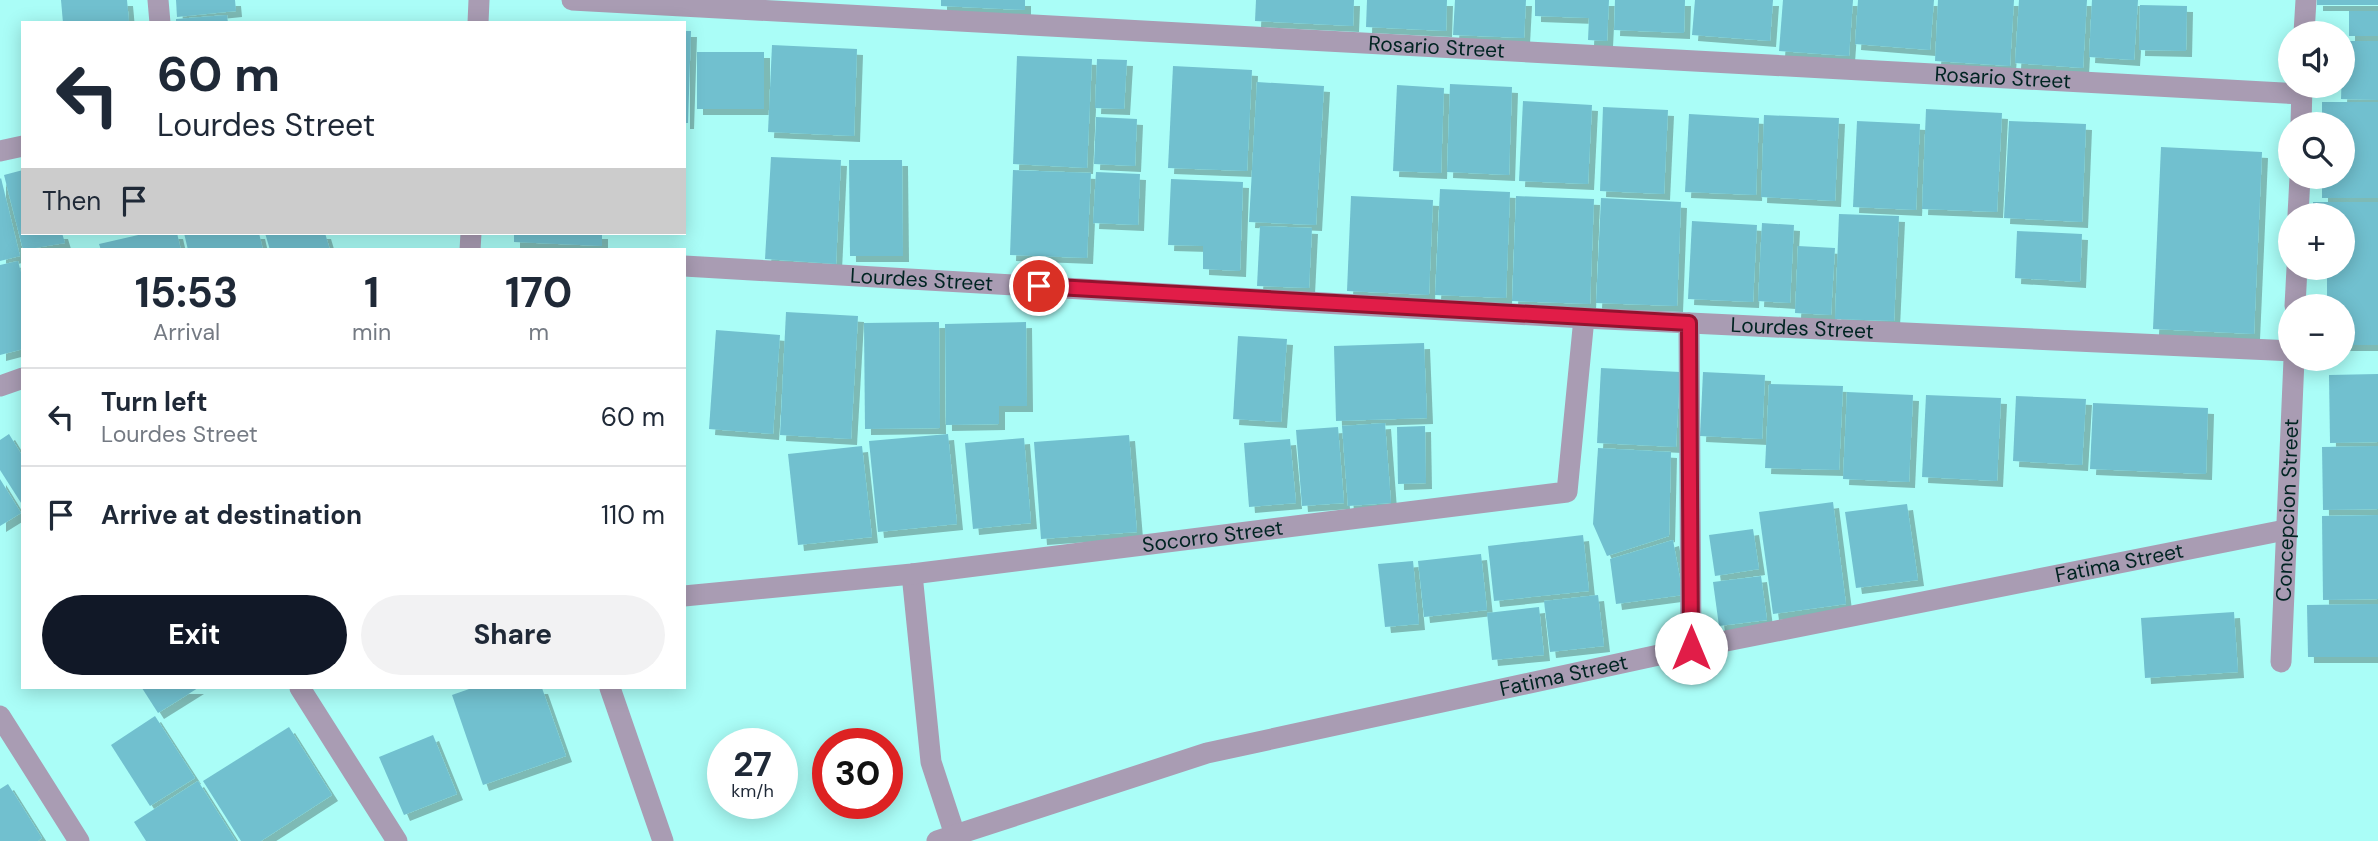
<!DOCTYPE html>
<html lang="en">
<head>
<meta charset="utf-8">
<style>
	body { margin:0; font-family:"DM Sans",sans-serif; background:#f2f2f3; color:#1f2937; height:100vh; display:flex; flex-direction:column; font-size:26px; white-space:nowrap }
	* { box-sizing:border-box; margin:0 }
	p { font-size:23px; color:#747a83 }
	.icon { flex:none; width:38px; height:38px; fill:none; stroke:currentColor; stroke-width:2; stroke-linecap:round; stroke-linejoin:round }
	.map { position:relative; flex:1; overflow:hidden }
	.panel { position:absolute; left:21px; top:248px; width:665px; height:441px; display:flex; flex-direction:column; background:#fff; border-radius:0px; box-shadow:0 4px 18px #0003 }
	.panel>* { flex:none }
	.guide { position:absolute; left:21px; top:21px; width:665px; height:214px; border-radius:0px; box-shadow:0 4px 18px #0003; background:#fff; color:#1f2937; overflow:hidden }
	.buttons { position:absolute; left:2278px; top:21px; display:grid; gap:14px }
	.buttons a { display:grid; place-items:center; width:77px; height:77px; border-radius:50%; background:#fff; box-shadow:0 4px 18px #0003; font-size:35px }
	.speed { position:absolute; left:707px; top:728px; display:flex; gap:14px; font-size:35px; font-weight:700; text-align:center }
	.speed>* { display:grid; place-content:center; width:91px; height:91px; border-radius:50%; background:#fff; box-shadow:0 4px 18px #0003; line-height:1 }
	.speed small { font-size:18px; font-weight:400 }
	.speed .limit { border:10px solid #d22; background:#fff; color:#111 }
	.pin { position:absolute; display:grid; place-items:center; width:60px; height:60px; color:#fff; margin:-30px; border:4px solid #fff; border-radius:50%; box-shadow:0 2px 7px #0007 }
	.me { position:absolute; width:77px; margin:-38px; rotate:0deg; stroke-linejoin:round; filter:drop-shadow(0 0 5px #0008) }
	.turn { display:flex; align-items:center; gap:24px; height:147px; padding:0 21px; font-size:32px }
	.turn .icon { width:91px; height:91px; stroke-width:2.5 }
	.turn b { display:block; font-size:49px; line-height:60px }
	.then { display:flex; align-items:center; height:66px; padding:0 21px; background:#0003; gap:14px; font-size:26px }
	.eta { display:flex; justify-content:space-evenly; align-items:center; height:119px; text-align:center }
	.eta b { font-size:42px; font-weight:700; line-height:49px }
	.button { display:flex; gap:14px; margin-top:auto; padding:14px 21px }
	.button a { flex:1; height:80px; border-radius:42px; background:#111827; color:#fff; font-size:28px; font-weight:700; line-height:80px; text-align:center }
	.button a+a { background:#f2f2f3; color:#1f2937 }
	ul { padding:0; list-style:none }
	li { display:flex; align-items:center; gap:21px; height:98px; padding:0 21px; border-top:2px solid #e0e1e3 }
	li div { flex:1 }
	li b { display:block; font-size:26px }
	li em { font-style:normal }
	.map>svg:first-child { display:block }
	.building { fill:#71c0cf; filter:url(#shadow) }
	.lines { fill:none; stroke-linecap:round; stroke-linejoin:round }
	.minor { stroke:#a99cb3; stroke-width:21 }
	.route-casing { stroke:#92132f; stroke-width:18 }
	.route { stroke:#e11d48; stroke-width:12 }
	.labels { text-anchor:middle; stroke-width:7; stroke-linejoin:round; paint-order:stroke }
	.street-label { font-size:21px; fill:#002422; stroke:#fff }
</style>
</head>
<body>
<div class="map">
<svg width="2378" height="841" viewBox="0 0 2378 841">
	<defs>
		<filter id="shadow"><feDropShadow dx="6" dy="6" stdDeviation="0" flood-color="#0004"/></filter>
	</defs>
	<rect width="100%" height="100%" fill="#aafdf7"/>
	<g class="building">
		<polygon points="61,0 127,0 129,22 63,23"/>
		<polygon points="176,0 235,0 236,11 177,17"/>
		<polygon points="941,0 1025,0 1025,10 941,6"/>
		<polygon points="1256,0 1354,0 1353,26 1255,21"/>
		<polygon points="1367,0 1447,0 1446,31 1366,27"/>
		<polygon points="1455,0 1526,0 1524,38 1453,35"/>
		<polygon points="1535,0 1609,0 1607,41 1588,40 1589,18 1535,16"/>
		<polygon points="1615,0 1685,0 1684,33 1614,30"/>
		<polygon points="1695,0 1773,0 1770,41 1692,35"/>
		<polygon points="1783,0 1853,0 1849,56 1779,51"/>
		<polygon points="1858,0 1934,0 1930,50 1855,44"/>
		<polygon points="1938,0 2014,0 2010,66 1935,61"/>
		<polygon points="2019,0 2087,0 2083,68 2015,63"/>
		<polygon points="2092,0 2138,0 2134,60 2089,57"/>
		<rect x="2317" y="0" width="61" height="5"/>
		<polygon points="2140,5 2187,6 2186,51 2139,50"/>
		<rect x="2349" y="11" width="29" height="25"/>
		<polygon points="227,15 228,23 176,23 176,19"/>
		<polygon points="684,31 691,31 688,123 684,123"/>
		<polygon points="2343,41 2378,41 2378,100 2341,99"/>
		<polygon points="772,45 857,49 854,136 768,132"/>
		<rect x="697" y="52" width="67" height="57"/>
		<polygon points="1017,56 1092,59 1087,168 1013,164"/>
		<polygon points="1097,59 1127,60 1124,109 1095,108"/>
		<polygon points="1173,66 1252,70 1247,171 1168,168"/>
		<polygon points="1257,82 1324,86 1316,225 1249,222"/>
		<polygon points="1450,84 1512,87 1509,175 1447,172"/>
		<polygon points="1397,85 1444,88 1441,173 1393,171"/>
		<polygon points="1523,101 1592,105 1588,184 1519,181"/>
		<polygon points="2322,102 2378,102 2378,198 2322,198 2322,177 2343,177 2343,124 2322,124"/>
		<polygon points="1603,107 1668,110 1664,194 1600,191"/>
		<polygon points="1926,109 2002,113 1997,212 1922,209"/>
		<polygon points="1689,114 1759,118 1756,195 1685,192"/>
		<polygon points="1764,115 1839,118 1835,201 1761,197"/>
		<polygon points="1096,117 1137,119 1135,166 1094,164"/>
		<polygon points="1857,121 1920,124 1916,210 1853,207"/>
		<polygon points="2009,121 2086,124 2082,222 2004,218"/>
		<polygon points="2161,147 2262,152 2254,334 2153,329"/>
		<polygon points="771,157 841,160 836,264 765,259"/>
		<polygon points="849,160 902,160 903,256 850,256"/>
		<polygon points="23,170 23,233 62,233 65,243 23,250 4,175"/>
		<polygon points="1013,170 1091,173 1087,258 1010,255"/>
		<polygon points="1096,172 1140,174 1138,225 1093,223"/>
		<polygon points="1,178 20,256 0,261 0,179"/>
		<polygon points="1171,179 1243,182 1240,271 1203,269 1203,246 1168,245"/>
		<polygon points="1440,189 1510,192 1506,298 1435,295"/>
		<polygon points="1351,196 1433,200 1429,295 1347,291"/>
		<polygon points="1516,196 1594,199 1590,304 1512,301"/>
		<polygon points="1601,198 1681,202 1677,306 1596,303"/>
		<polygon points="2313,202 2378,202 2378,345 2343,345 2343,306 2327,306 2327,268 2343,268 2343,215 2313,215"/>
		<polygon points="1839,214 1899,216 1894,321 1835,319"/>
		<polygon points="1692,221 1757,225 1753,302 1688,299"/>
		<polygon points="1762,223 1794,225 1790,303 1758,301"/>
		<polygon points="1260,226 1312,228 1309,288 1257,286"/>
		<polygon points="2017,231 2082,234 2080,282 2015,278"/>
		<polygon points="147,233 177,233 181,250 101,250 99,244"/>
		<polygon points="184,233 259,233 263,250 188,250"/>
		<polygon points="265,233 325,233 330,250 270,250"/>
		<polygon points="514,233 602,233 602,246 514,242"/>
		<polygon points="1798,246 1835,248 1831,315 1795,313"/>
		<polygon points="18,261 23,280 23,349 0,355 0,265"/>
		<polygon points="786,312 858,316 851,439 780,435"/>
		<polygon points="939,322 940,428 865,429 864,323"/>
		<polygon points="1026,322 1027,406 999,406 999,424 946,425 945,324"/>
		<polygon points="716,330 780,335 773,434 709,429"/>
		<polygon points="1238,336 1287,339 1281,422 1233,419"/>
		<polygon points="1424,343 1427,418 1336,421 1334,346"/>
		<polygon points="1601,368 1680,372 1676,447 1597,443"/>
		<polygon points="1703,372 1765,375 1762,439 1700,436"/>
		<polygon points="2378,374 2378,442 2330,443 2329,375"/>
		<polygon points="1769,384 1843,386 1839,470 1765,468"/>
		<polygon points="1847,392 1913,395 1909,482 1843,479"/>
		<polygon points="1926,395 2001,398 1997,481 1922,477"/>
		<polygon points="2016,396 2086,399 2082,465 2013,461"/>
		<polygon points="2093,403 2208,408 2206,474 2090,469"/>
		<polygon points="1385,423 1391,503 1348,506 1342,426"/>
		<polygon points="1425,426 1426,483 1398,484 1397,427"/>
		<polygon points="1338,427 1344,503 1302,506 1296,430"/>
		<polygon points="9,434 23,457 23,506 0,470 0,440"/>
		<polygon points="948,434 957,524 878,532 869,441"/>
		<polygon points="1129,435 1137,532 1041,539 1034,442"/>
		<polygon points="1024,438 1031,523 973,529 965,443"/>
		<polygon points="1290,439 1296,503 1249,507 1244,443"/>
		<polygon points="862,446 872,537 798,545 788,454"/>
		<polygon points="2378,446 2378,509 2323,510 2322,447"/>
		<polygon points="1598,448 1671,452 1669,536 1607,556 1593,524"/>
		<polygon points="0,479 21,513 0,526"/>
		<polygon points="1833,502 1846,604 1773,614 1759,512"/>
		<polygon points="1907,504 1918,580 1856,588 1845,512"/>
		<polygon points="2378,515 2378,599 2323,600 2322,516"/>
		<polygon points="1753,529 1759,569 1715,576 1709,535"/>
		<polygon points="1583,535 1589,591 1494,601 1488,546"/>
		<polygon points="1673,540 1683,595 1616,604 1610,559"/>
		<polygon points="1481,554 1487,610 1424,617 1418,561"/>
		<polygon points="1413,561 1419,624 1385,627 1378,564"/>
		<polygon points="1761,576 1767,620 1719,626 1713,582"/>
		<polygon points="1598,595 1604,646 1550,652 1544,601"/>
		<polygon points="2378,604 2378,657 2308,657 2307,605"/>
		<polygon points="1539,607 1544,655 1492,660 1487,613"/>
		<polygon points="2234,612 2238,672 2145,678 2141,618"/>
		<polygon points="142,688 198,688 158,713"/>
		<polygon points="472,688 542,688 566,756 483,785 452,695"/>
		<polygon points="155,716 195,778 150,806 111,745"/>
		<polygon points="289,727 332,795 261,841 241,841 203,781"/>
		<polygon points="433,735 457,794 404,815 379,757"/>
		<polygon points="198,781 236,841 146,841 134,822"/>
		<polygon points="8,784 42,838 38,841 0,841 0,789"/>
	</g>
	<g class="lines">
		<g class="minor">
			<polyline points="158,0 160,23"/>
			<path id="s1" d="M 572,0 L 2302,94"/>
			<polyline points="478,23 479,0"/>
			<polyline points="2304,33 2306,0"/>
			<polyline points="2301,124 2302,86"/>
			<polyline points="0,151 23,146"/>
			<polyline points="2298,215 2300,177"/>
			<polyline points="470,250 471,233"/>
			<path id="s2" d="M 684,266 L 1584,318 L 2291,351"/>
			<polyline points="2295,306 2297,268"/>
			<polyline points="1689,323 1691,648"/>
			<polyline points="0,386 23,378"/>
			<polyline points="912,574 931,762 955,835"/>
			<path id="s3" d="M 684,596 L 912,574 L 1567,492 L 1584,318"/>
			<path id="s4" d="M 2281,662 L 2294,359"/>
			<polyline points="300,688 397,841"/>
			<polyline points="610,688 663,841"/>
			<polyline points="0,716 79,841"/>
			<path id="s5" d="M 937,841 L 1207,753 L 1691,648 L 2285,530"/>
		</g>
	</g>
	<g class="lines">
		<defs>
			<polyline id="route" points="1039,286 1689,323 1691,648"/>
		</defs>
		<use href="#route" class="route-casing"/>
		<use href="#route" class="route"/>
	</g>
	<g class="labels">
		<g class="street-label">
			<text dy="7" stroke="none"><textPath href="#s1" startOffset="866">Rosario Street</textPath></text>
			<text dy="7" stroke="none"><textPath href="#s1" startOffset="1433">Rosario Street</textPath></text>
			<text dy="7" stroke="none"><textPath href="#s2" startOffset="238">Lourdes Street</textPath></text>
			<text dy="7" stroke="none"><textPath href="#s2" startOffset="1120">Lourdes Street</textPath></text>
			<text dy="7" stroke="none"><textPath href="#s4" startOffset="152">Concepcion Street</textPath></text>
			<text dy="7" stroke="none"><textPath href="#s3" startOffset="532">Socorro Street</textPath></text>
			<text dy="7" stroke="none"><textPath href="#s5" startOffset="1216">Fatima Street</textPath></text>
			<text dy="7" stroke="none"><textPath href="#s5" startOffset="649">Fatima Street</textPath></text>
		</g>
	</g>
</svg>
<div class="buttons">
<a><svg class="icon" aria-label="sound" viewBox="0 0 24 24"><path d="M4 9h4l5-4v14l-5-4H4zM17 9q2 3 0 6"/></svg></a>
<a><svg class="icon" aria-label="search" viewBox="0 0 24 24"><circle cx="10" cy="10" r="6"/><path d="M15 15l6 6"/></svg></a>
<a>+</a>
<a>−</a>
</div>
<div class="speed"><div>27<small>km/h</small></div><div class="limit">30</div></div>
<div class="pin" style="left:1039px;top:286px;background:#d93025"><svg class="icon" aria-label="arrive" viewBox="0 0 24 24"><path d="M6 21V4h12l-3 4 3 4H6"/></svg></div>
<svg class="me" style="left:1691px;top:648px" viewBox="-20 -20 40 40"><circle r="19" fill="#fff"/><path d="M0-13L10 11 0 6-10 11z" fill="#e11d48"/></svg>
<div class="guide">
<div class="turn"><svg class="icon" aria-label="left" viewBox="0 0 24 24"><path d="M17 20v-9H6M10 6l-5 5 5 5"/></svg><div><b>60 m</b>Lourdes Street</div></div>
<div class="then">Then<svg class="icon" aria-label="arrive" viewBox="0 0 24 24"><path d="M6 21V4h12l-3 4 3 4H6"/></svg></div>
</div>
<section class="panel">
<div class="eta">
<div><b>15:53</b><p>Arrival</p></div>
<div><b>1</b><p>min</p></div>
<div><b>170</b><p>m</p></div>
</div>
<ul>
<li><svg class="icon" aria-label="left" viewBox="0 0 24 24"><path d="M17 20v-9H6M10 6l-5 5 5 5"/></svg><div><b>Turn left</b><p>Lourdes Street</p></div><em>60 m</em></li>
<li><svg class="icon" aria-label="arrive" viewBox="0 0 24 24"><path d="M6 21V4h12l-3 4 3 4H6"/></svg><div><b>Arrive at destination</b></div><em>110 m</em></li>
</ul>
<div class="button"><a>Exit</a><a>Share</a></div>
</section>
</div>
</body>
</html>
